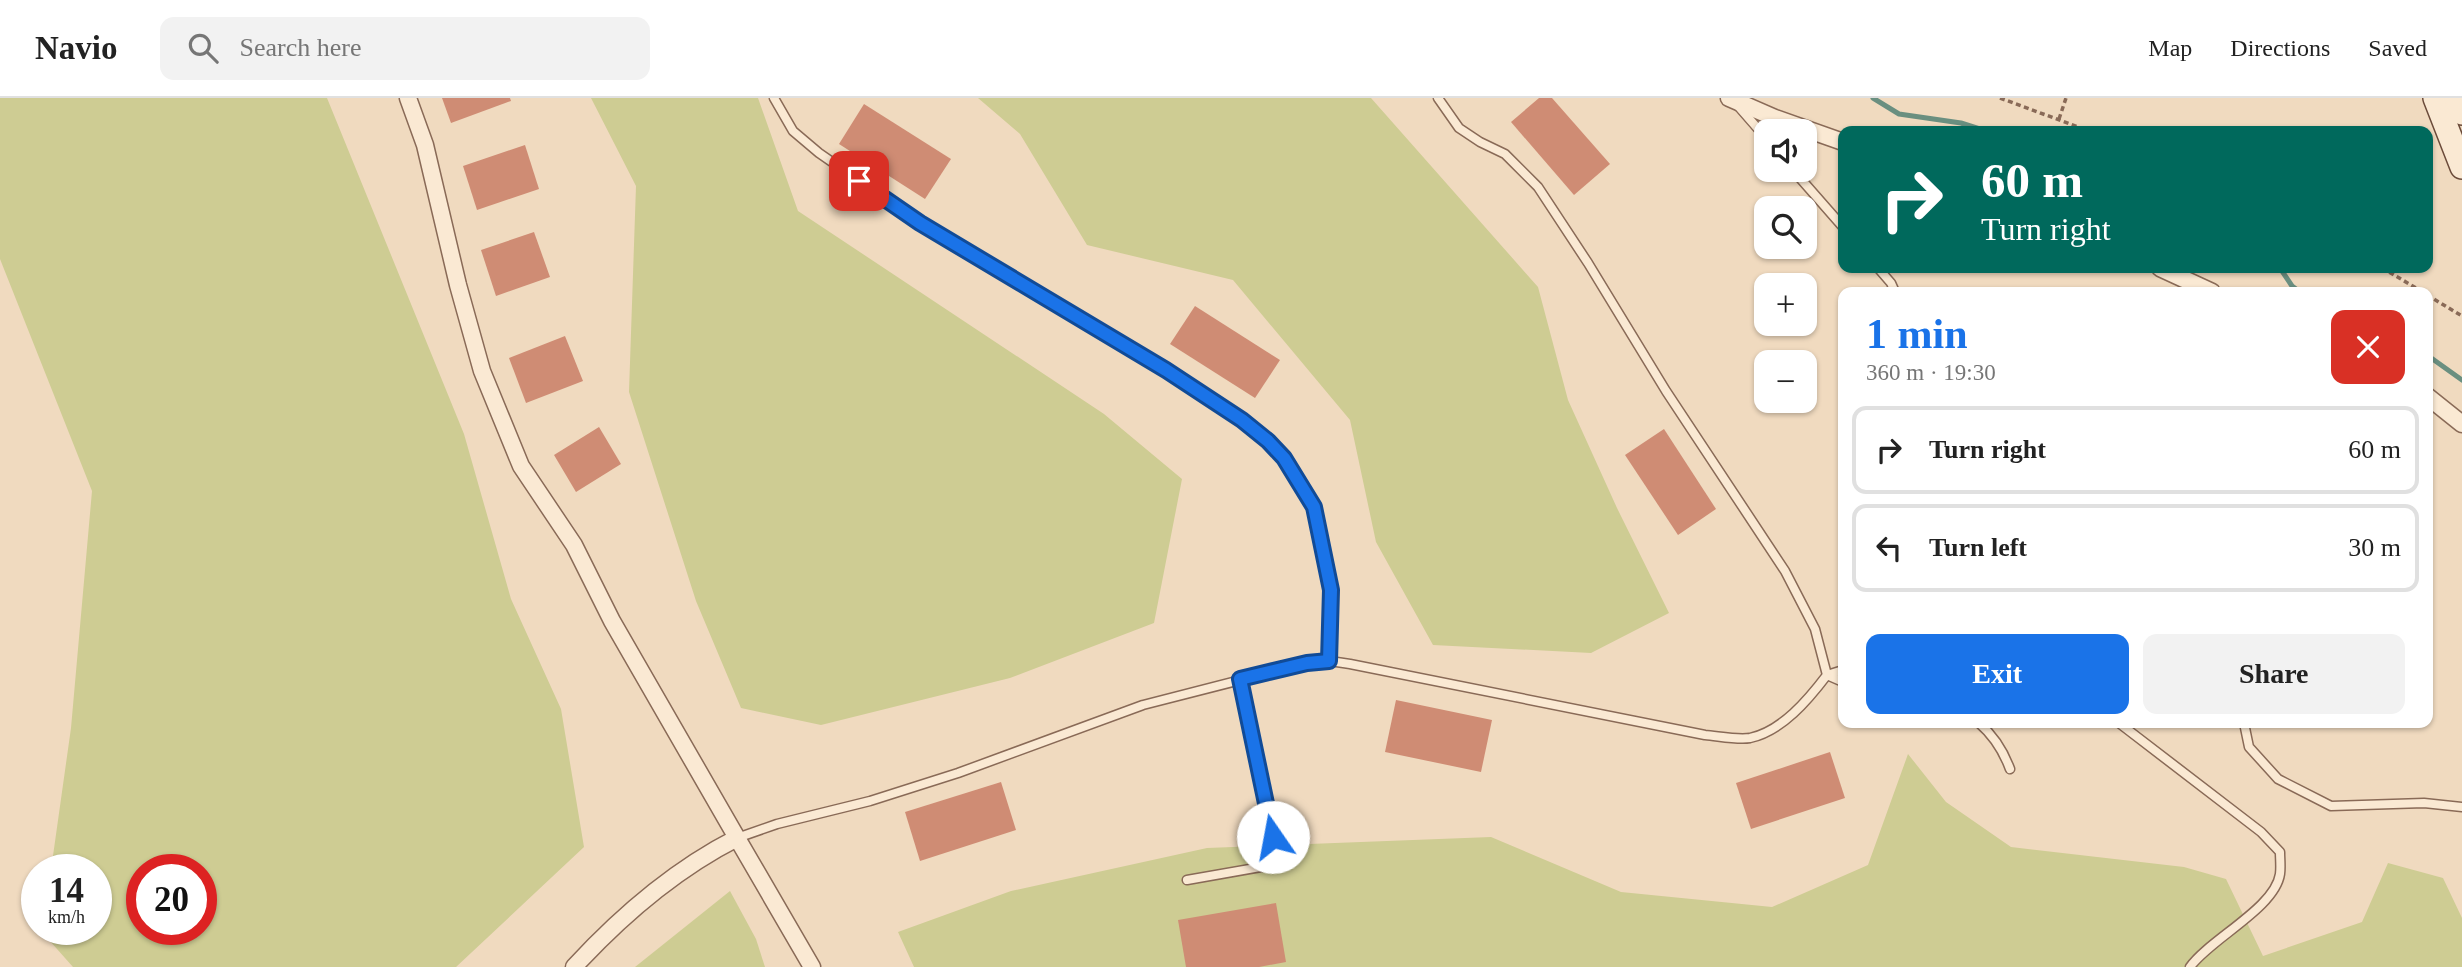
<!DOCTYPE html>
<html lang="en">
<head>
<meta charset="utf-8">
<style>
	body { margin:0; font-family:"Times New Roman",serif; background:#f2f2f2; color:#222; height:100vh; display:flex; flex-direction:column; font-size:26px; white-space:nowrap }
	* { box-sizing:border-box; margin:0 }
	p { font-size:23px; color:#767676 }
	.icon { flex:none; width:38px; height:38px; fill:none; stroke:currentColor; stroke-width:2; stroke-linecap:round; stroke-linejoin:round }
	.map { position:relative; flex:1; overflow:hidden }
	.drawer { position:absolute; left:1838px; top:189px; width:595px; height:441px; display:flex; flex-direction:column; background:#fff; border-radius:14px; box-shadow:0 2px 5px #0004 }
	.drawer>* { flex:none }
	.banner { position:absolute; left:1838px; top:28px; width:595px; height:147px; border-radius:14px; box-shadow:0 2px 5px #0004; background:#00695c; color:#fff; overflow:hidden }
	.buttons { position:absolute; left:1754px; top:21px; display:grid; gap:14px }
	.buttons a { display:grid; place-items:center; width:63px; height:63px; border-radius:14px; background:#fff; box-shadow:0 2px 5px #0004; font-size:35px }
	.speed { position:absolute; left:21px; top:756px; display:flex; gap:14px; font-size:35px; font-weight:700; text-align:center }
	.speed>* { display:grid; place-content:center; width:91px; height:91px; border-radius:50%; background:#fff; box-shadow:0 2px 5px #0004; line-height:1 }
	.speed small { font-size:18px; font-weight:400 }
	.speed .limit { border:10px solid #d22; background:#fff; color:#111 }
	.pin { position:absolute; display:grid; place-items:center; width:60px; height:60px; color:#fff; margin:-30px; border-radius:14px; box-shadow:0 4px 10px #0006 }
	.me { position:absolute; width:77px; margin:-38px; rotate:348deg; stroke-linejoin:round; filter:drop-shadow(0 0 5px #0008) }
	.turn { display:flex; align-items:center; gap:24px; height:147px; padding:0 28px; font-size:32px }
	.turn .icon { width:91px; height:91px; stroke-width:2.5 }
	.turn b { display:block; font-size:49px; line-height:60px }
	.round { display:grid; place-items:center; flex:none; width:74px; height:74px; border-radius:14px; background:#f2f2f2 }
	.headline { display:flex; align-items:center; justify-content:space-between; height:119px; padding:0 28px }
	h1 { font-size:42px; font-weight:700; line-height:52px; color:#1a73e8 }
	.action { display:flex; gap:14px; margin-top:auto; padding:14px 28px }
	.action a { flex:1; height:80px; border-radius:14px; background:#1a73e8; color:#fff; font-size:28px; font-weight:700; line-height:80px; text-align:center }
	.action a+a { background:#f2f2f2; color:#222 }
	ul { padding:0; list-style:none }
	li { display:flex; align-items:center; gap:21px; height:88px; margin:0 14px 10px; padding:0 14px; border:4px solid #e0e0e0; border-radius:14px }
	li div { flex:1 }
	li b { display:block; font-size:26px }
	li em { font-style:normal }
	header { display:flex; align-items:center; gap:42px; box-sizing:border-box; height:98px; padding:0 35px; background:#fff; border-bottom:2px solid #e0e0e0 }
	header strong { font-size:33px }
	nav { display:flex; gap:38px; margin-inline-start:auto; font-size:24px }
	.search { width:490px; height:63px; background:#f2f2f2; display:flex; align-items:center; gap:18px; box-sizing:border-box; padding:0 24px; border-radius:14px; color:#767676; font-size:26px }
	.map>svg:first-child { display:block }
	.green { fill:#cecc93; fill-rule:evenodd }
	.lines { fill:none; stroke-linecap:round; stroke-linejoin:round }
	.stream { stroke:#6a8f80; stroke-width:5 }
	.building { fill:#cf8c74 }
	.lane-casing { stroke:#896a57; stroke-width:11 }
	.street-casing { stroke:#896a57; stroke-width:19 }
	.secondary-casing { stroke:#6b4b3a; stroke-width:26 }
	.path { stroke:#896a57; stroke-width:3.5; stroke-dasharray:5 3.5; stroke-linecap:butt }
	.lane { stroke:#fae9d3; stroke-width:8 }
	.street { stroke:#fae9d3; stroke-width:16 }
	.secondary { stroke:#fae9d3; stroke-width:23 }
	.route-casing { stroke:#114b97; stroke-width:18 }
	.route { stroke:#1a73e8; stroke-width:12 }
</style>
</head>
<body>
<header>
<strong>Navio</strong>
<div class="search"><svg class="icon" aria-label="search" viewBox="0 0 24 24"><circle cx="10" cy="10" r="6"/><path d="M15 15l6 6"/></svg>Search here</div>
<nav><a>Map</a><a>Directions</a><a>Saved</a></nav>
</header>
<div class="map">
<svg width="2462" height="869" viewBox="0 0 2462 869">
	<rect width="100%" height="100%" fill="#f0dabf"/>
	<g class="green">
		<path d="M 0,0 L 327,0 L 464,336 L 511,501 L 561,611 L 584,749 L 456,869 L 73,869 L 41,833 L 96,831 L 96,772 L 51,772 L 71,630 L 92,393 L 0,161 ZM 142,772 L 201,772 L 201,831 L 142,831 Z"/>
		<polygon points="591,0 758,0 798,113 1104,316 1182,381 1154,525 1010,580 821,627 741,610 696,503 629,294 636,88"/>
		<polygon points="978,0 1371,0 1538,189 1568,302 1617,410 1669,515 1591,555 1433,547 1376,444 1350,322 1233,182 1087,147 1020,36"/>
		<polygon points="1908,656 1946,704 2011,749 2184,769 2226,781 2263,858 2362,824 2388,765 2443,780 2462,820 2462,869 914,869 898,834 1011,793 1207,750 1491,739 1621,794 1772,809 1868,767"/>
		<polygon points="730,793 756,841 765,869 635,869"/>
	</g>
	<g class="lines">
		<g class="stream">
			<polyline points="1873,0 1899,16 1961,25 1986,33"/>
			<polyline points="2280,170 2292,188 2300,194"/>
			<polyline points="2427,257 2462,282"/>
		</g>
	</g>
	<g class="building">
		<polygon points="442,0 510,0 511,3 451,25"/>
		<polygon points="1539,0 1552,0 1610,66 1574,97 1511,24"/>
		<polygon points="864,6 951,61 925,101 839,46"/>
		<polygon points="525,47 539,91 477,112 463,68"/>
		<polygon points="534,134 550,179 496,198 481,152"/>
		<polygon points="1195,208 1280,262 1255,300 1170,246"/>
		<polygon points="565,238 583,283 526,305 509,260"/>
		<polygon points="599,329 621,366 576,394 554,357"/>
		<polygon points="1664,331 1716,411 1678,437 1625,357"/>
		<polygon points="1396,602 1492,622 1481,674 1385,654"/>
		<polygon points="1830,654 1845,700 1751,731 1736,685"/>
		<polygon points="1001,684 1016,732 920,763 905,714"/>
		<polygon points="1276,805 1286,864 1259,869 1186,869 1178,822"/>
	</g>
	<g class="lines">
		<defs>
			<g id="lane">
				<polyline points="774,0 793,33 819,55 920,125 1166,272 1242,322 1267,343 1284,360 1314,409 1331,492 1330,563"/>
				<polyline points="1739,9 1766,40"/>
				<polyline points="1793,72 1843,129"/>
				<polyline points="1878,170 1891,185 1895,194"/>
				<polyline points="1827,577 1843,584"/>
				<polyline points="1827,577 1843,572"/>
				<path d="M 1979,625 C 1994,638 2003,652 2010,671"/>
				<path d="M 2119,625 L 2261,734 L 2280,754 C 2280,761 2281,769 2280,776 C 2275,810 2210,841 2190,869"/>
				<polyline points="2244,625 2249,649 2278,681 2331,708 2424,705 2462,709"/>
				<path d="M 737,740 L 777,726 L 870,703 L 958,675 L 1143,607 L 1307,565 L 1330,563 L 1350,566 L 1705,637 C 1718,638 1737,642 1750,640 C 1782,633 1808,602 1827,577 L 1815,531 L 1785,473 L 1666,293 L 1588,165 L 1538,89 L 1505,56 L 1480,44 L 1459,30 L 1438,0"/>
				<polyline points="1187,782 1278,766 1239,581"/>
			</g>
			<g id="street">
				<path d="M 408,0 L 425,47 L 458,187 L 482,273 L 521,368 L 574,447 L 612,523 L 737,740 C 674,772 621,818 574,869"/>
				<polyline points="1729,0 1775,20 1843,44"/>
				<polyline points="2160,170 2212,194"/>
				<polyline points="2427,298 2462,326"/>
				<polyline points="737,740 812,869"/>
			</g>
			<g id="secondary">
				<polyline points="2435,0 2462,69"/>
				<polyline points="2456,0 2462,15"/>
			</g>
		</defs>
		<use href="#lane" class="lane-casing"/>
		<use href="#street" class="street-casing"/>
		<use href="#secondary" class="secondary-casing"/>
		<g class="path">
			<polyline points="2000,0 2089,33"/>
			<polyline points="2059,21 2066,0"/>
			<polyline points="2382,170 2423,194"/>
			<polyline points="2427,197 2462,218"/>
		</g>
		<use href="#lane" class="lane"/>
		<use href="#street" class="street"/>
		<use href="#secondary" class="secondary"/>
	</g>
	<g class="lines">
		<defs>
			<polyline id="route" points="859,83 920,125 1166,272 1242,322 1268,343 1284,360 1314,409 1331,492 1329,563 1307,565 1240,581 1273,739"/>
		</defs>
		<use href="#route" class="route-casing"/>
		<use href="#route" class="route"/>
	</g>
</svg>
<div class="buttons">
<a><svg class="icon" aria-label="sound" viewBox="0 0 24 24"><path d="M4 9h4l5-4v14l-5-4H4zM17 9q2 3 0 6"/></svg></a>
<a><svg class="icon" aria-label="search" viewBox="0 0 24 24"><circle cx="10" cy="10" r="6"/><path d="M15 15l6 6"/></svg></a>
<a>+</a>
<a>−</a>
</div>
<div class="speed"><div>14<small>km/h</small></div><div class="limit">20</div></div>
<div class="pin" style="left:859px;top:83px;background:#d93025"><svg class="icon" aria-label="arrive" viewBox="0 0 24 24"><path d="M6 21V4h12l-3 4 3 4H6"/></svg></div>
<svg class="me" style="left:1273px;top:739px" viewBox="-20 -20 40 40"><circle r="19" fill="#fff"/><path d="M0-13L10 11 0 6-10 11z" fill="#1a73e8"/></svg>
<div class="banner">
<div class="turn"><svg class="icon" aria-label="right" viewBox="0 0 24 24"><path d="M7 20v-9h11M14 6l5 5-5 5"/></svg><div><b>60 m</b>Turn right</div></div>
</div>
<section class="drawer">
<div class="headline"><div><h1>1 min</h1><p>360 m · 19:30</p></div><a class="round" style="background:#d93025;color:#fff"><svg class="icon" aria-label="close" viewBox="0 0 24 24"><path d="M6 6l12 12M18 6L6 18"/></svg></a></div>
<ul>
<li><svg class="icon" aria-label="right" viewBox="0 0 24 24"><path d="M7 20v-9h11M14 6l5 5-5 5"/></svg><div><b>Turn right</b></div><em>60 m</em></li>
<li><svg class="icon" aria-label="left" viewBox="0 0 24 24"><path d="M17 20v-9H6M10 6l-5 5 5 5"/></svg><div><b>Turn left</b></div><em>30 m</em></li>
</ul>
<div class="action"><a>Exit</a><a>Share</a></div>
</section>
</div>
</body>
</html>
